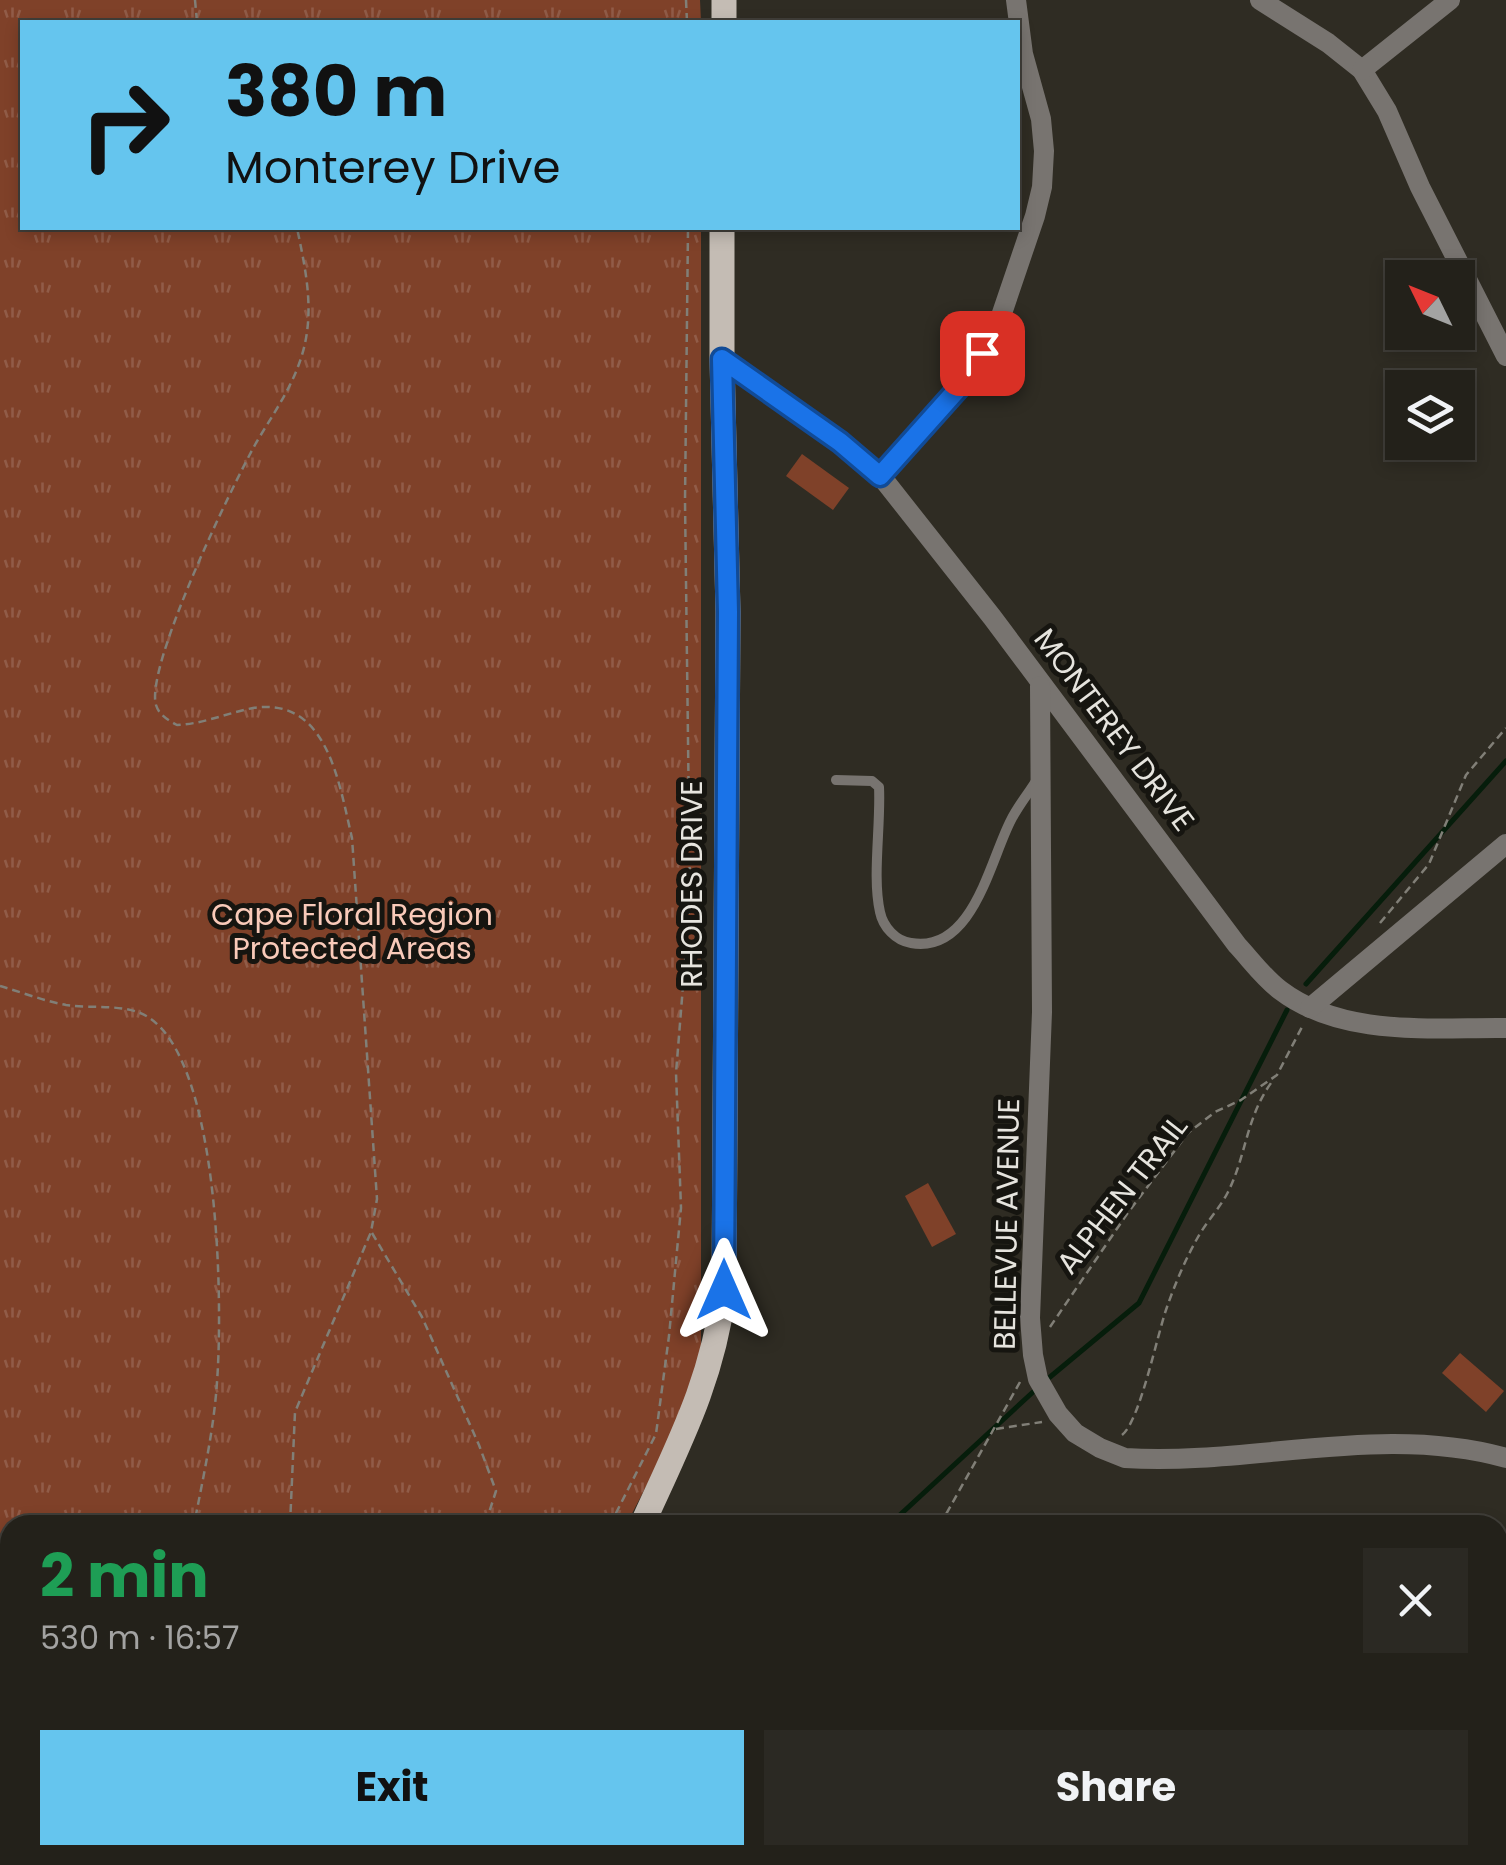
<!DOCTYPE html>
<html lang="en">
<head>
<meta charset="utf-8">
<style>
	body { margin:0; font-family:Poppins,sans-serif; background:#2b2923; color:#f1f3f6; height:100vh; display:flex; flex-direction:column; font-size:38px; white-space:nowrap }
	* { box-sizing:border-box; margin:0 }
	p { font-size:32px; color:#a3a3a2 }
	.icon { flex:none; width:55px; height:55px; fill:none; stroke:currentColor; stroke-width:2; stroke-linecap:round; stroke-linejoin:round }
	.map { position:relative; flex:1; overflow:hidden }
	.details { position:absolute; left:0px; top:1515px; width:1508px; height:350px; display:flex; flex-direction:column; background:#23211a; border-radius:30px 30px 0 0; box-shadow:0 5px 15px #0003,0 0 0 2px #403e39 }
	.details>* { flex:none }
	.banner { position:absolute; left:20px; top:20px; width:1000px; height:210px; border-radius:0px; box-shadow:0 5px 15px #0003,0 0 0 2px #403e39; background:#65c5ee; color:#111; overflow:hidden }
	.needle { width:65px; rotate:313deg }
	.tools { position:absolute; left:1385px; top:260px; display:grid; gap:20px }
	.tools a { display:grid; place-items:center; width:90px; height:90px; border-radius:0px; background:#23211a; box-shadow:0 5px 15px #0003,0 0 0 2px #403e39; font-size:50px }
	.pin { position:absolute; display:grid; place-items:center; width:85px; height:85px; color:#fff; margin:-42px; border-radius:20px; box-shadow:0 5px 15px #0006 }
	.me { position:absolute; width:110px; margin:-55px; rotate:0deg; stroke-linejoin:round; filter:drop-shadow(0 0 8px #0008) }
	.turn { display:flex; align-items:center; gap:35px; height:210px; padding:0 40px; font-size:45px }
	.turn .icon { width:130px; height:130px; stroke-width:2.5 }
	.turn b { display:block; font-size:70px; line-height:85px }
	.round { display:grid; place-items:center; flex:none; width:105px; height:105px; border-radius:0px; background:#2b2923 }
	.overview { display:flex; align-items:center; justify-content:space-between; height:170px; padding:0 40px }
	h1 { font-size:60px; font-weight:700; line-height:75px; color:#1e9e55 }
	.cta { display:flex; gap:20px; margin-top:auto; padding:20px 40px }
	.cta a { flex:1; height:115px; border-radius:0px; background:#65c5ee; color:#111; font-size:40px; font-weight:700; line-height:115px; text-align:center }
	.cta a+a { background:#2b2923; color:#f1f3f6 }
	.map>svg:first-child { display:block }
	.park { fill:url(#park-tufts) }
	.garden { fill:#7f4129 }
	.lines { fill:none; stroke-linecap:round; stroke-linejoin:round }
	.stream { stroke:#061d0b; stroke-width:5 }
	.path { stroke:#817f77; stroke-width:2.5; stroke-dasharray:8 5; stroke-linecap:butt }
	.lane { stroke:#787470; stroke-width:10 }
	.street { stroke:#787470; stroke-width:20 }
	.secondary { stroke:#a39c96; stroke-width:20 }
	.primary { stroke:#c4bcb4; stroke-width:25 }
	.route-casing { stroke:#114b97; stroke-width:25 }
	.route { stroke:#1a73e8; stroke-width:18 }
	.labels { text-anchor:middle; stroke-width:10; stroke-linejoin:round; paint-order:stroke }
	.street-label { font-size:30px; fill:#e6e4de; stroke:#161510 }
	.park-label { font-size:30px; fill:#f9cab9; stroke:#161510 }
</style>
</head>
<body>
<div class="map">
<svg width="1506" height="1865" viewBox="0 0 1506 1865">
	<defs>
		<pattern id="park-tufts" width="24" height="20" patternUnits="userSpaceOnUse" patternTransform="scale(2.5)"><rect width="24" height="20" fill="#7f4129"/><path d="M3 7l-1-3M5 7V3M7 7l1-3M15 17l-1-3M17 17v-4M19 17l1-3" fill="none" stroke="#915c48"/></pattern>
	</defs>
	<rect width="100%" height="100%" fill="#2f2c23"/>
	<polygon class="park" points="0,0 700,0 701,22 22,22 22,228 701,228 701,1350 688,1406 626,1525 10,1525 10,1855 513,1855 515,1865 0,1865"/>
	<g class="garden">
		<polygon points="802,454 849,488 833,510 786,476"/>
		<polygon points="928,1183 956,1234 932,1247 905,1196"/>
		<polygon points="1460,1353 1504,1391 1486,1412 1442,1373"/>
	</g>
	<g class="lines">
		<g class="stream">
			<polyline points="1306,984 1506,761"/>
			<polyline points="1050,1377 1139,1303 1287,1010"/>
			<polyline points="889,1525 1033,1392"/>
			<polyline points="342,1865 388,1855"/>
		</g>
		<g class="path">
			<polyline points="195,0 197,22"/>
			<polyline points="686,0 687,22"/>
			<polyline points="1380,923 1429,864 1466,775 1506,728"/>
			<path d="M 0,986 C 21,992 44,1001 66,1005 C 92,1009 126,1003 148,1017 C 220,1062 223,1303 217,1382 C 214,1429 203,1478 194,1525"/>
			<polyline points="372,1233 422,1317 479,1445 496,1491 485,1525"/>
			<polyline points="1050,1327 1127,1214 1188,1133 1215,1112 1241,1100 1277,1075 1303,1025"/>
			<polyline points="996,1429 1042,1422"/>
			<path d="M 1122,1435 C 1140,1421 1157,1335 1167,1307 C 1175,1284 1186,1258 1198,1237 C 1207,1221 1220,1208 1228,1192 C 1247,1154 1246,1115 1274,1079"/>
			<path d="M 290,1525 L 295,1412 L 371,1232 L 377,1199 L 352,838 C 339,784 328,696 253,708 C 227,713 203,724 177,725 C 168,720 159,715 156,705 C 145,666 233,484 256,443 C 273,414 292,388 302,355 C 315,312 306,271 297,228"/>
			<polyline points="610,1525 656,1434 669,1336 681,1208 676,1073 690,899 685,501 688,228"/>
			<polyline points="940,1525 1020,1382"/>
			<polyline points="0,1697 10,1684"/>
			<polyline points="0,1798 10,1767"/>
			<polyline points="0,1823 10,1809"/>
			<polyline points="472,1865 483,1856 491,1855"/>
			<polyline points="493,1865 495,1855"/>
		</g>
		<path class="lane" d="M 836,780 L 872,781 L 879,787 C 881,825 872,877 880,912 C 883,927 896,941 911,943 C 973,954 990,860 1011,820 C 1018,806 1028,794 1036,781"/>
		<g class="street">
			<polyline points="1260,0 1328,43 1362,70 1387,111 1420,187 1506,356"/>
			<polyline points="1362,70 1450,0"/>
			<path d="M 722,359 L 840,441 L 880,475 L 992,617 L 1237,945 C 1251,960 1263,977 1280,990 C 1343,1038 1432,1027 1506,1028"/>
			<polyline points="880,475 964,381 982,353 999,322 1035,216 1042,187 1044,151 1041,119 1023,54 1016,0"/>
			<path d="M 1040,686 L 1042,1012 L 1030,1318 L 1033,1355 L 1038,1379 L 1058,1414 L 1075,1433 L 1100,1448 L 1125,1458 C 1251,1466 1382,1423 1506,1458"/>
			<polyline points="1310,1008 1506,844"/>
			<polyline points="1498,1786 1506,1778"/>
			<polyline points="1413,1865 1424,1855"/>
		</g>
		<polyline class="secondary" points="1334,1855 1353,1865"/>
		<g class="primary">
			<polyline points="724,22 724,0"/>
			<path d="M 642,1525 C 679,1443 712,1382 724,1291 L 728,612 L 722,359 L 722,228"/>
			<polyline points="535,1855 538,1865"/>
		</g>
	</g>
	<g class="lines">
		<defs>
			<polyline id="route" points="724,1290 728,612 722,359 840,442 880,476 964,382 982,353"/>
		</defs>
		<use href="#route" class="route-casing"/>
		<use href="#route" class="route"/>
	</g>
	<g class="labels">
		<g class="street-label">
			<text transform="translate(1114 730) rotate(53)" y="10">MONTEREY DRIVE</text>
			<text transform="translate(692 884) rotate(-90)" y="10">RHODES DRIVE</text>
			<text transform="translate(1122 1195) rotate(-52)" y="10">ALPHEN TRAIL</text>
			<text transform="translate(1007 1224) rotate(-89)" y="10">BELLEVUE AVENUE</text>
		</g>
		<g class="park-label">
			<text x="352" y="925">Cape Floral Region<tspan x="352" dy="34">Protected Areas</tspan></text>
		</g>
	</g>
</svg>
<div class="tools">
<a><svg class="needle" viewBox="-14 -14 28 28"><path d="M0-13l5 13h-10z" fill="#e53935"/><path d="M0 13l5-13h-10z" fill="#a3a3a2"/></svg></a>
<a><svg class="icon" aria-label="layers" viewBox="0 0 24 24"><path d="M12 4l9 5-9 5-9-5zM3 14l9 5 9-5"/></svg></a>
</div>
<div class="pin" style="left:982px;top:353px;background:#d93025"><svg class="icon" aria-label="arrive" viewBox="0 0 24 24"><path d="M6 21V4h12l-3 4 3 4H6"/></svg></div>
<svg class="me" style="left:724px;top:1290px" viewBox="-20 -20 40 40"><path d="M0-17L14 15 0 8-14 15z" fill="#1a73e8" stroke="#fff" stroke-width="4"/></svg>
<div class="banner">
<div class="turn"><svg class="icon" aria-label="right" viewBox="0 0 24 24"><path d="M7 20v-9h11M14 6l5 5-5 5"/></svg><div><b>380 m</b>Monterey Drive</div></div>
</div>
<section class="details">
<div class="overview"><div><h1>2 min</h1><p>530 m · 16:57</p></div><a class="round"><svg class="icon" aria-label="close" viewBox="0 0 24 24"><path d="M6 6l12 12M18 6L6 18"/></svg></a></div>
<div class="cta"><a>Exit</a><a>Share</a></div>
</section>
</div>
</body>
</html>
